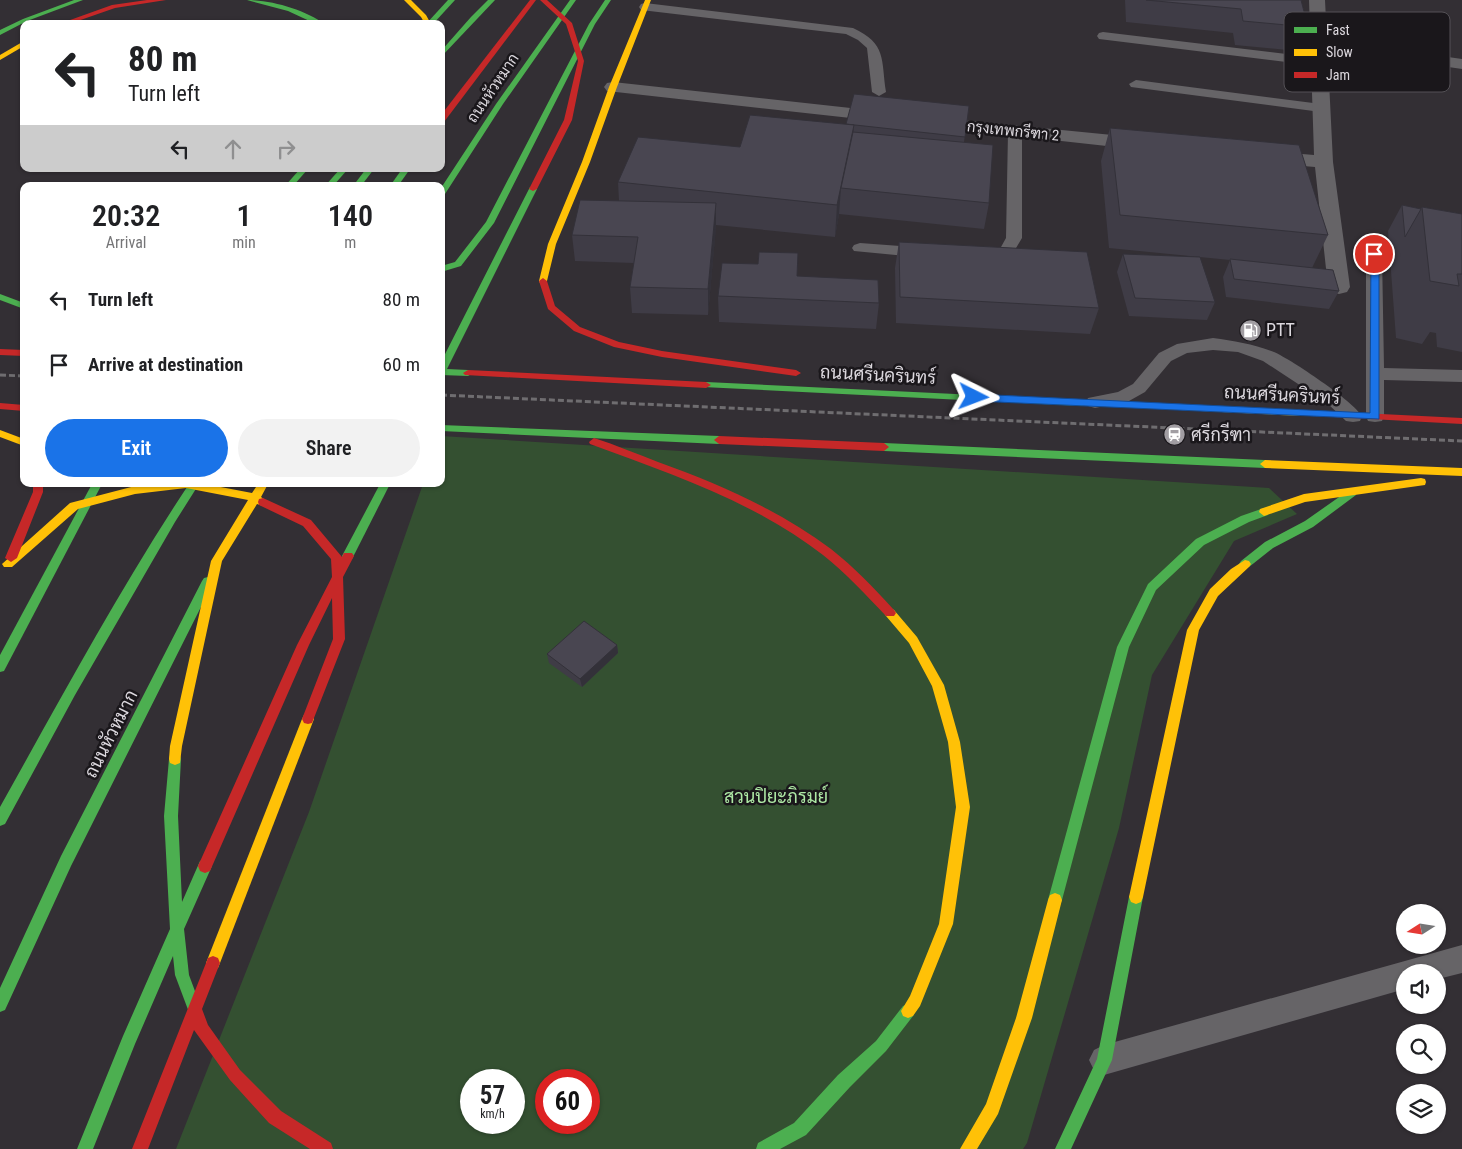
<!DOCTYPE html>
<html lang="en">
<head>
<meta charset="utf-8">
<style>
	body { margin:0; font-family:"Roboto Condensed",Sarabun,sans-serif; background:#f2f2f2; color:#202124; height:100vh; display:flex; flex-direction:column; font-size:19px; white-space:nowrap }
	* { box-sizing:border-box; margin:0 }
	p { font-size:16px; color:#757577 }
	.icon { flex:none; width:28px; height:28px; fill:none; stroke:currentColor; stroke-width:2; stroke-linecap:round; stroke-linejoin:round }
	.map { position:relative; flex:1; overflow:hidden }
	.panel { position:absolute; left:20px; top:182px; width:425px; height:305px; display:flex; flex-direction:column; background:#fff; border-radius:10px; box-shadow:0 1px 4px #0004 }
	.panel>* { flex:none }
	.top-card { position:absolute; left:20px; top:20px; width:425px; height:152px; border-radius:10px; box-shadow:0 1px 4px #0004; background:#fff; color:#202124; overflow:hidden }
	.needle { width:32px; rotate:258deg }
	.tools { position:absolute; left:1396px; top:904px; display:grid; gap:10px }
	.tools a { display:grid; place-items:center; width:50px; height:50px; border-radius:50%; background:#fff; box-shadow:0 1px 4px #0004; font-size:25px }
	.speed { position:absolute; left:460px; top:1069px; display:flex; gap:10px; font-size:25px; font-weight:700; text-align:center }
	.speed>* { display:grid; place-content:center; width:65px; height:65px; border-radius:50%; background:#fff; box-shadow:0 1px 4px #0004; line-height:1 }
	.speed small { font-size:12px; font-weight:400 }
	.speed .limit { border:8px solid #d22; background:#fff; color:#111 }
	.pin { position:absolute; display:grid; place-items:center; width:42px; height:42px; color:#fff; margin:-21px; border:2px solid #fff; border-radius:50%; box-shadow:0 1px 5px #0007 }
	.me { position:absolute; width:55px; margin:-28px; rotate:93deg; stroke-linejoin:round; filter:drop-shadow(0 0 4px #0008) }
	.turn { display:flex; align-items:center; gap:18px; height:105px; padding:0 25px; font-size:22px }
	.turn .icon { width:65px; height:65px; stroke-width:2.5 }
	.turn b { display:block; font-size:35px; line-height:42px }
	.lanes { display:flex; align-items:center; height:48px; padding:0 25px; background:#0003; justify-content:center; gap:25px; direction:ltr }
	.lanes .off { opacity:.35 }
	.eta { display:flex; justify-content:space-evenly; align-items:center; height:85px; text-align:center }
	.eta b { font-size:30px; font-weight:600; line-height:35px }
	.primary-button { display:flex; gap:10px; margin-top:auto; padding:10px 25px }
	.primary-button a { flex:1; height:58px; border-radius:30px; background:#1a73e8; color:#fff; font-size:20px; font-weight:600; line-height:58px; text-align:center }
	.primary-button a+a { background:#f2f2f2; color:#202124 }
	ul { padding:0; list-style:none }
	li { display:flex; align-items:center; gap:15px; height:65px; padding:0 25px }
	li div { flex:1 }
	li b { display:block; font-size:19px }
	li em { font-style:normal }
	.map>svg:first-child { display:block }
	.green { fill:#345031; fill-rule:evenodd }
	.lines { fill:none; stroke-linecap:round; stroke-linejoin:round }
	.lane { fill:#666467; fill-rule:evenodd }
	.street { fill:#666467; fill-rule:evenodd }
	.fast { fill:#4caf50; fill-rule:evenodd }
	.slow { fill:#ffc107; fill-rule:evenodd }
	.jam { fill:#c62828; fill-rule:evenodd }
	.rail { stroke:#6f6d70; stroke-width:3; stroke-dasharray:6 3; stroke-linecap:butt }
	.wall { fill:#3f3c46 }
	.shaded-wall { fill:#333139 }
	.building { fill:#494651; stroke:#333139 }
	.route { fill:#1a73e8; stroke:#114b97 }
	.labels { text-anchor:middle; stroke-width:5; stroke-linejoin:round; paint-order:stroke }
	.far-street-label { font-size:15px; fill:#dcd8de; stroke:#1a171b }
	.poi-label { font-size:18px; fill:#dcd8de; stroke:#1a171b; text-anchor:start }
	.street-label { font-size:18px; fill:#dcd8de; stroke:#1a171b }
	.park-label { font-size:18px; fill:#aee9a5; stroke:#1a171b }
	.key { fill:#1a171b; stroke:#545156; stroke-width:1 }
	.key-label { font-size:14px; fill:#dcd8de }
</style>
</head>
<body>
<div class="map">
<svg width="1462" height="1149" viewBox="0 0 1462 1149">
	<rect width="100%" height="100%" fill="#332f34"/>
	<path class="green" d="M 441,436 L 1269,488 L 1297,514 L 1234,541 L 1152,675 L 1119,828 L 1027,1143 L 1023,1149 L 176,1149 L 309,812 L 423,484 L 441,484 ZM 471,1080 L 514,1080 L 514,1122 L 471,1122 ZM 546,1080 L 589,1080 L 589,1122 L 546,1122 Z"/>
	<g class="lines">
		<g class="lane">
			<path d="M 645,3 L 853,28 C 887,44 881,59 886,92 L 879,96 L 872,92 L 867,48 L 858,40 L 846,34 L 641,10 L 639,7 L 641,4 Z"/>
			<polygon points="1103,32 1319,58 1325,62 1319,66 1099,39 1097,36 1099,33"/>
			<polygon points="1136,80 1321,104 1328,108 1321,112 1131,87 1129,84"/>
			<polygon points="1015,128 1020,129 1022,132 1022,238 1013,253 982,262 976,260 974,257 976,254 1001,247 1006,238 1008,132 1010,129"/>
			<polygon points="860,243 927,248 933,250 935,253 933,256 927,258 854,251 852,248 854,245"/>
			<polygon points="1374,249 1380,251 1382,254 1384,368 1462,370 1462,382 1384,380 1384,416 1382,421 1375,422 1368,421 1366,416 1366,254 1368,251"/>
			<path d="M 1213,338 C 1234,341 1254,344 1274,352 C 1292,360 1353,401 1362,416 L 1360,421 L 1353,422 L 1346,421 L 1327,403 L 1263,361 L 1238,352 L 1213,350 L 1187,353 L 1171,361 L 1145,392 L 1129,401 L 1095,408 L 1088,406 L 1086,402 L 1088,398 L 1118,392 L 1133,384 L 1159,353 L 1177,344 Z"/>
			<polygon points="1462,945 1462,973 1438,979 1438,972 1405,972 1405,989 1104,1075 1094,1070 1089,1060 1094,1050 1104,1045"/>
		</g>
		<g class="street">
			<polygon points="1309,0 1325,0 1333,162 1350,287 1347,292 1339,294 1331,292 1328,287 1315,167 1268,163 1261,161 1259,157 1261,153 1268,151 1314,155"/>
			<polygon points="1434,55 1462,59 1462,69 1428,64 1426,60 1428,56"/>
			<polygon points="613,82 887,112 893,113 896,117 893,121 887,122 607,91 604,87 607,83"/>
			<polygon points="930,117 1143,138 1150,140 1152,144 1150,148 1143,150 924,126 921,122 924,118"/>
		</g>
		<g class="fast">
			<polygon points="74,0 83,0 27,21 0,35 0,30 23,19"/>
			<path d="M 247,0 C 272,0 305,10 325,24 L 316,24 L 288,11 Z"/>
			<polygon points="448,0 455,0 433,24 426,24"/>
			<polygon points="488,0 495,0 441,57 441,51 471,17"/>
			<polygon points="570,0 576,0 503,104 445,194 441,196 441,188 496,104"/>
			<polygon points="605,0 611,0 595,24 494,223 461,266 441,272 441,266 455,262 486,222 589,24"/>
			<polygon points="300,169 308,169 293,186 285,186"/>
			<polygon points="340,169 348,169 333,186 325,186"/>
			<polygon points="366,169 374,169 361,186 353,186"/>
			<polygon points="402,169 410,169 398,186 390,186"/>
			<polygon points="530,187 537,189 447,369 468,370 473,373 468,376 441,375 441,362"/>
			<polygon points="0,294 24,303 24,309 0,300"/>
			<polygon points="706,382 1082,400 1087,403 1082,406 703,387 701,385"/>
			<polygon points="441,425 719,436 724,440 719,444 441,431"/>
			<polygon points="884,443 1265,460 1270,464 1265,468 884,451 879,447"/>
			<polygon points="92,484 102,484 4,671 0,672 0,655"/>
			<path d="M 189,484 L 199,484 L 175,522 L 75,695 L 5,824 L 0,826 L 0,807 C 61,698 120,588 189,484 Z"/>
			<polygon points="380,484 390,484 352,559 344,559 342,556"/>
			<polygon points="1352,488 1357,492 1356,495 1313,527 1273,548 1249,567 1241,567 1239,564 1241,561 1265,542 1305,521"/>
			<polygon points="1264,508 1269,512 1268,515 1249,522 1204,545 1156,590 1129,647 1062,900 1060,905 1055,907 1050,905 1048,900 1117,647 1148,584 1196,539 1241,516"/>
			<polygon points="208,577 212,578 214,581 71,866 5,1010 0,1012 0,988 61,856 202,581 204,578"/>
			<polygon points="175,753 180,755 181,759 178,816 182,902 200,861 205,859 210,861 212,866 184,929 189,975 202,1010 200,1015 195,1017 190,1015 175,975 173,956 135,1044 93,1149 77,1149 123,1036 170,929 164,816 169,759 170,755"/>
			<polygon points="1136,890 1141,892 1143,897 1112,1060 1071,1149 1055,1149 1097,1059 1129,897 1131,892"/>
			<polygon points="908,1004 913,1006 915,1011 913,1016 886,1051 850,1087 806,1135 780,1149 756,1149 758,1143 794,1123 838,1075 876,1041 903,1006"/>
		</g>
		<g class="slow">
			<polygon points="404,0 411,0 426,15 431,24 425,24 421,17"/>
			<polygon points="645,0 651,0 617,87 590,162 556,244 547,281 546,283 540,283 539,281 548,244 582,162 609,87"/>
			<polygon points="24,41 24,46 0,60 0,55"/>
			<polygon points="1082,400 1300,410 1305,413 1300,416 1079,405 1077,403"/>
			<polygon points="0,430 24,439 24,446 0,437"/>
			<polygon points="1265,460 1462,468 1462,476 1265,468 1260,464"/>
			<polygon points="1421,478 1425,479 1426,482 1425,485 1305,502 1264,516 1259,512 1260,509 1304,494"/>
			<polygon points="156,484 205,484 252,493 258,484 268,484 261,497 268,502 267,505 263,506 257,504 222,561 182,746 180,763 175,765 170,763 169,759 170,746 211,561 248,500 186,488 135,494 78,509 12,567 4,567 2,564 70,503 135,486"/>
			<polygon points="1245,560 1249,561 1251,564 1249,567 1218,596 1199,630 1143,897 1141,902 1136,904 1131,902 1129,897 1187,630 1210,589 1231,569"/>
			<polygon points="890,608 894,610 917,637 944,685 960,742 970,807 953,924 920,1006 913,1016 908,1018 903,1016 901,1011 910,996 939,924 956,807 948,742 932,686 909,643 886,616 884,613 886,610"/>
			<polygon points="308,714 312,715 314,719 220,963 218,968 213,970 208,968 206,963 302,719 304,715"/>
			<polygon points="1055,893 1060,895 1062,900 1032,1018 998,1114 977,1149 960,1149 986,1104 1016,1018 1048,900 1050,895"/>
		</g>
		<g class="jam">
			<polygon points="147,0 166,0 115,8 69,24 59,24 112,5"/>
			<polygon points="530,0 536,0 444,122 441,122 441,115"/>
			<polygon points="540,0 547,0 572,23 584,61 572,120 537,189 533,191 529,189 564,120 578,61 566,24"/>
			<polygon points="543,278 547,281 555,306 580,327 619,342 662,351 796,370 801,373 796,376 662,357 614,347 574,331 548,309 539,281"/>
			<polygon points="0,349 24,350 24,356 0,355"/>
			<polygon points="468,370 706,382 711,385 706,388 465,375 463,373"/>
			<polygon points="0,403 24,405 24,411 0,409"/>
			<polygon points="1300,410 1462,418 1462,424 1297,415 1295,413"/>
			<polygon points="719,436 884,443 889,447 884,451 719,444 714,440"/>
			<path d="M 594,438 C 616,445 637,454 658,462 C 719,484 779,510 831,549 C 854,567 874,588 894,610 L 896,613 L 894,616 L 886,616 C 866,595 846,573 823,555 C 755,502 671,474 590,444 L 589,442 Z"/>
			<polygon points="33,484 43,484 43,492 17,558 11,562 5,558 33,492"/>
			<polygon points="263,498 311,520 342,557 344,553 352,553 354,556 343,577 345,639 312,723 308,724 304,723 302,719 333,639 332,598 309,645 210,871 205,873 200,871 198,866 297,645 332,577 331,559 303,526 259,505 258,502 259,499"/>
			<polygon points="213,956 218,958 220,963 202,1009 208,1025 240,1070 281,1111 331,1143 333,1149 310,1149 269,1123 230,1080 194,1030 148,1149 132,1149 208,958"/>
		</g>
		<g class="rail">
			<polyline points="0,375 24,376"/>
			<polyline points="441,395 1462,441"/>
		</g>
	</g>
	<g class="wall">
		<polygon points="1125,0 1301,0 1308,27 1298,51 1235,45 1233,33 1126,22"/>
		<polygon points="969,106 964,142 989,203 984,229 839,214 835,237 716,225 708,315 632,313 630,287 634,263 575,261 572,235 619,201 618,182 740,147 846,124"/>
		<polygon points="1110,128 1328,235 1312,268 1339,291 1329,309 1226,297 1223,277 1230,260 1109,248 1101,161"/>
		<polygon points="1402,205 1421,209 1422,207 1462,214 1462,352 1437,347 1436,333 1430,332 1422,344 1396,338 1388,231"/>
		<polygon points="899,242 1099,308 1090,334 896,323 895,268"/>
		<polygon points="1123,254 1215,302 1207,320 1129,316 1117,272"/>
		<polygon points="797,276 879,303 876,329 719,322 718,296"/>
		<polygon points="617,645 618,653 582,687 549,663 547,654"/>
	</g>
	<g class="shaded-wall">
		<polygon points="854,125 851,157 841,188 839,214 835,237 837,205"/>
		<polygon points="716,203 716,229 708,315 708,289"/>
		<polygon points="617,645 618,653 582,687 580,679"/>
	</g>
	<g class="building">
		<polygon points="1146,0 1301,0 1308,27 1243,21 1241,9"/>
		<polygon points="854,94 969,106 965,137 846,124"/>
		<polygon points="750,115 854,125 837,205 618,182 638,137 740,147"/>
		<polygon points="1110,128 1299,145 1328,235 1120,215"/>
		<polygon points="853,132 993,145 989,203 841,188"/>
		<polygon points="580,200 716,203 708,289 630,287 638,237 572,235"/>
		<polygon points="1402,205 1421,209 1405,237"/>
		<polygon points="1422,207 1462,214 1462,274 1457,274 1459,286 1430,281"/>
		<polygon points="899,242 1087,252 1099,308 900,297"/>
		<polygon points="759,252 798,253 797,276 878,280 879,303 718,296 722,263 758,264"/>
		<polygon points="1123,254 1200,257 1215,302 1135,298"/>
		<polygon points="1230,259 1333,270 1339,291 1234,279"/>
		<polygon points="584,621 617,645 580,679 547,654"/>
	</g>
	<polygon class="route" points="1371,252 1379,254 1379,419 974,401 969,397 974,394 1370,413"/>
	<defs>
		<symbol id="fuel-disc" viewBox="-11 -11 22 22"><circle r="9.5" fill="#a19da2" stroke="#1a171b"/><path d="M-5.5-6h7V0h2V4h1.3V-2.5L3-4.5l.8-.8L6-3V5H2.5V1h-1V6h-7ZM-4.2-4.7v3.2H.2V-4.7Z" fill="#fff"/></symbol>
		<symbol id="station-disc" viewBox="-11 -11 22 22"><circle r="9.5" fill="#a19da2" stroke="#1a171b"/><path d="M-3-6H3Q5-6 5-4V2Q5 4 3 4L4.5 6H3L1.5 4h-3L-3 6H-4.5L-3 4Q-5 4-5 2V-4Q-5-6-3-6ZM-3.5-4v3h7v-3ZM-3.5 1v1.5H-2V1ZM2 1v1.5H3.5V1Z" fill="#fff"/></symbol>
	</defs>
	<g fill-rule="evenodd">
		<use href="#fuel-disc" x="1238" y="318" width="25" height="25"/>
		<use href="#station-disc" x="1162" y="422" width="25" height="25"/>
	</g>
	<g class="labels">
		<g class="far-street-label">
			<text transform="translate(493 88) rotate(-56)" y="5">ถนนหัวหมาก</text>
			<text transform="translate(1013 131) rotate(6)" y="5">กรุงเทพกรีฑา 2</text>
		</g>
		<g class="poi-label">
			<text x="1266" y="336">PTT</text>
			<text x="1191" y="441">ศรีกรีฑา</text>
		</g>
		<g class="street-label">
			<text transform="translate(878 375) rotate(3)" y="6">ถนนศรีนครินทร์</text>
			<text transform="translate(1282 395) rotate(3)" y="6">ถนนศรีนครินทร์</text>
			<text transform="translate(111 734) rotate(-63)" y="6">ถนนหัวหมาก</text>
		</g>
		<g class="park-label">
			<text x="776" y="803">สวนปิยะภิรมย์</text>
		</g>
	</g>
	<rect x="1284" y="12" width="166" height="80" rx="8" class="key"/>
	<rect x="1294" y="27" width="23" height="6" fill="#4caf50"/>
	<rect x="1294" y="49" width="23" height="7" fill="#ffc107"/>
	<rect x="1294" y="72" width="23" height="6" fill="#c62828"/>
	<g class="key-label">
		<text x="1326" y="35">Fast</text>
		<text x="1326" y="57">Slow</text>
		<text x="1326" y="80">Jam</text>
	</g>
</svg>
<div class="tools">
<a><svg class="needle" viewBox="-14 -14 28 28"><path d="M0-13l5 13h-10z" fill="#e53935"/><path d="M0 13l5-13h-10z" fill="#757577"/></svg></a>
<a><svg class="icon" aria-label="sound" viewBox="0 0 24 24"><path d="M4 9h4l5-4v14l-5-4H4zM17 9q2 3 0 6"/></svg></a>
<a><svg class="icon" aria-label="search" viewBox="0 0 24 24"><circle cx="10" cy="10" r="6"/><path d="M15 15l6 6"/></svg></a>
<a><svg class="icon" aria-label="layers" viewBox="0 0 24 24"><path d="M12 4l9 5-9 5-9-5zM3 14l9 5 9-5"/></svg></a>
</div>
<div class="speed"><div>57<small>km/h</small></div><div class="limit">60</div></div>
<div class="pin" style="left:1374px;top:254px;background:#d93025"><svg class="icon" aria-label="arrive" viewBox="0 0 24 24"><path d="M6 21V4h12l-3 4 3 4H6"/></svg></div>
<svg class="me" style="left:974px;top:397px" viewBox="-20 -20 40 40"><path d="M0-17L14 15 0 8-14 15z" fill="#1a73e8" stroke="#fff" stroke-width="4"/></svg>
<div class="top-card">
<div class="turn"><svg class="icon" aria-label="left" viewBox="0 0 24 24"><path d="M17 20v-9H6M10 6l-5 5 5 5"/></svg><div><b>80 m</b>Turn left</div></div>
<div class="lanes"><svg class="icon" aria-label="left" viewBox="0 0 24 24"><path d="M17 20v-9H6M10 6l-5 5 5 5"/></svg><svg class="icon off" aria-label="ahead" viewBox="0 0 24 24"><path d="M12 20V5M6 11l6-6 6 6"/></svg><svg class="icon off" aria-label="right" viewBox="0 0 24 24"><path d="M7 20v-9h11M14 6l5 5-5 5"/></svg></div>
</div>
<section class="panel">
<div class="eta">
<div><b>20:32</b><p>Arrival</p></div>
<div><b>1</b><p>min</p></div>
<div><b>140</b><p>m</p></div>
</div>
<ul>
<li><svg class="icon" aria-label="left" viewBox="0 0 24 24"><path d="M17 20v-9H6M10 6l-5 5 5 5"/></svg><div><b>Turn left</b></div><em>80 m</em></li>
<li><svg class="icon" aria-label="arrive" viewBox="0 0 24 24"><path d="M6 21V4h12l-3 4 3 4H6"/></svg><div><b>Arrive at destination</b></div><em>60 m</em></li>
</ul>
<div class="primary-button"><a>Exit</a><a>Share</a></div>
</section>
</div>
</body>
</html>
